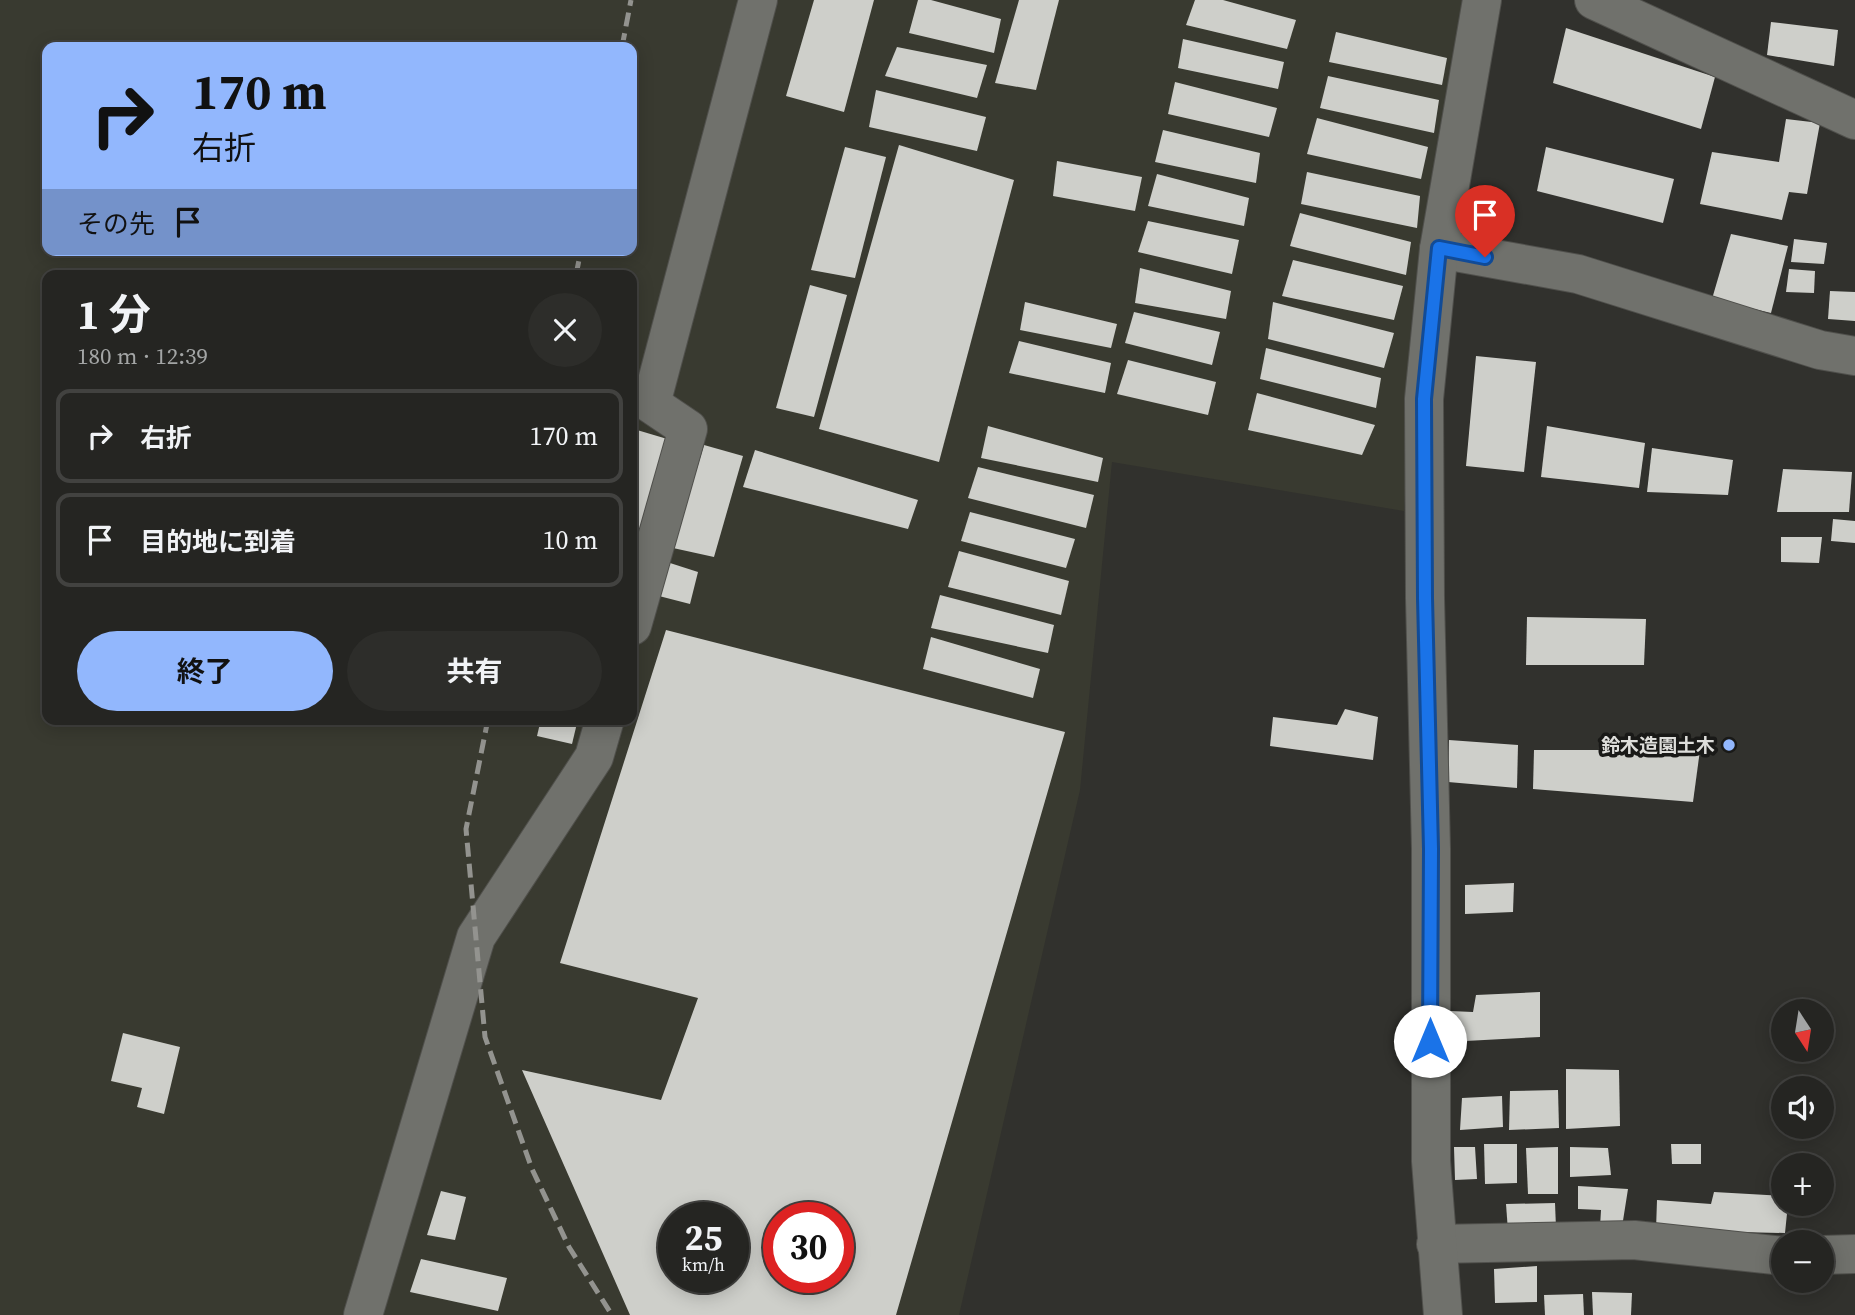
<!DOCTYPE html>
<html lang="ja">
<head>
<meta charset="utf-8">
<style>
	body { margin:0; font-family:"Source Serif 4","Noto Sans JP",serif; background:#2d2d2a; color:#f1f3f6; height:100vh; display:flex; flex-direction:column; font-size:26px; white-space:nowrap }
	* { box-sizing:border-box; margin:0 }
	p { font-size:23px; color:#a3a5a5 }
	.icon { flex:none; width:38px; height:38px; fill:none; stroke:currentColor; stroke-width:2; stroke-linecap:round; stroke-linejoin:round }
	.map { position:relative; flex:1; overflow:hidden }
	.details { position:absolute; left:42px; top:270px; width:595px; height:455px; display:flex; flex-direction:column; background:#252522; border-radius:14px; box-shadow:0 4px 18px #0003,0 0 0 2px #424240 }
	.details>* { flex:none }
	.hud { position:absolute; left:42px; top:42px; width:595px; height:214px; border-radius:14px; box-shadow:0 4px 18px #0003,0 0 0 2px #424240; background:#92b7fd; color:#111; overflow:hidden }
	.needle { width:46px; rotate:168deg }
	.tools { position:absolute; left:1771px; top:999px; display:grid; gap:14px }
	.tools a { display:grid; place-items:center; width:63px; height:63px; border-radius:50%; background:#252522; box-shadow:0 4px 18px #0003,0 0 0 2px #424240; font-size:35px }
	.speed { position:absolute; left:658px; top:1202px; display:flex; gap:14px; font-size:35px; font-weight:700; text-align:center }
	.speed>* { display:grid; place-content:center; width:91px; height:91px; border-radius:50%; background:#252522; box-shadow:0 4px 18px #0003,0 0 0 2px #424240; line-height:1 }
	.speed small { font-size:18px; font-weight:400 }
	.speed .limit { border:10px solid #d22; background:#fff; color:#111 }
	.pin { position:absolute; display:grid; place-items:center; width:60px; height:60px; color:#fff; margin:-72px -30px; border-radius:50% 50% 50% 0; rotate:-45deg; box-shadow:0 0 7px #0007 }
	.pin .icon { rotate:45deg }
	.me { position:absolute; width:77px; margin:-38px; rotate:0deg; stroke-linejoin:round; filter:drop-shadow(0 0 5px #0008) }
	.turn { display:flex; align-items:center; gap:24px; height:147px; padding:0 35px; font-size:32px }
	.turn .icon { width:91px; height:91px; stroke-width:2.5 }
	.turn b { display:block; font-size:49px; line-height:60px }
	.then { display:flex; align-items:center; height:66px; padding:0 35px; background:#0003; gap:14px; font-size:26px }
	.round { display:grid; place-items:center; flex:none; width:74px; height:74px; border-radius:37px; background:#2d2d2a }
	.overview { display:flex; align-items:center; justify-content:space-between; height:119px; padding:0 35px }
	h1 { font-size:42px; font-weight:700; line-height:52px }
	.action { display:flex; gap:14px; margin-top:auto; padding:14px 35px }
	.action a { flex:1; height:80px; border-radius:42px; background:#92b7fd; color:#111; font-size:28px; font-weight:700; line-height:80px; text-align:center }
	.action a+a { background:#2d2d2a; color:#f1f3f6 }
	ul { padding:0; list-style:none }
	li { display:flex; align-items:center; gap:21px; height:94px; margin:0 14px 10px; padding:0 21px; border:4px solid #424240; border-radius:14px }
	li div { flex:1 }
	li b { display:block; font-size:26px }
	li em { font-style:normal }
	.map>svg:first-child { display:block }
	.built { fill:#393a30; fill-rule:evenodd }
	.building { fill:#cecfca; fill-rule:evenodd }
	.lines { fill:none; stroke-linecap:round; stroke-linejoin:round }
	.minor-casing { stroke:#50504c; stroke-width:40 }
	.minor { stroke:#70716c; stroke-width:38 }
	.rail { stroke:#93938f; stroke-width:5; stroke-dasharray:14 7; stroke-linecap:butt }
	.route-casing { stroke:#114b97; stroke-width:18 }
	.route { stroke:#1a73e8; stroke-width:12 }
	.poi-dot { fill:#92b7fd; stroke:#191917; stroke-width:2.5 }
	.labels { text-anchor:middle; stroke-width:7; stroke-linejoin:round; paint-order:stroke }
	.poi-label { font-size:19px; font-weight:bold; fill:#dededb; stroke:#191917; text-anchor:end }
</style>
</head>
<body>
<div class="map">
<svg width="1855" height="1315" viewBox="0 0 1855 1315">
	<rect width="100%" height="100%" fill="#31312d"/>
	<path class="built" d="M 0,0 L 1465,0 L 1421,241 L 1404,511 L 1112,462 L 1080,790 L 959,1315 L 0,1315 ZM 47,47 L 632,47 L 632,250 L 47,250 ZM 47,275 L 632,275 L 632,719 L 47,719 ZM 674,1218 L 733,1218 L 733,1278 L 674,1278 ZM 779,1218 L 838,1218 L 838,1278 L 779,1278 Z"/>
	<g class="building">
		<polygon points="814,0 874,0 844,112 786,96"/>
		<polygon points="918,0 931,0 1001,19 994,53 909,33"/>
		<polygon points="1019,0 1059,0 1036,90 995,83"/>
		<polygon points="1195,0 1223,0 1296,20 1287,49 1186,25"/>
		<polygon points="1771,22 1838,30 1834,66 1767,55"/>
		<polygon points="1566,28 1715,77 1701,129 1553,83"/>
		<polygon points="1336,32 1447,58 1442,85 1329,62"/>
		<polygon points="1183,39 1284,62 1278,89 1178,68"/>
		<polygon points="897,47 987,65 977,98 885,76"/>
		<polygon points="1328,76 1439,100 1434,133 1320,108"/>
		<polygon points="1175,82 1277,108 1269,137 1168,114"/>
		<polygon points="876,90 986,117 977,151 869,127"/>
		<polygon points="1317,118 1428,147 1421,179 1307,154"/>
		<polygon points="1786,119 1820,123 1807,194 1789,192 1782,220 1700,204 1712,152 1779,162"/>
		<polygon points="1163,130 1260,153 1256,183 1155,162"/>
		<polygon points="899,145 1014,180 939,462 819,429"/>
		<polygon points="845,147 886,157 855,278 811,270"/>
		<polygon points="1546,147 1674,179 1663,223 1537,191"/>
		<polygon points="1057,161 1142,177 1135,211 1053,196"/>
		<polygon points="1307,172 1420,196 1417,228 1301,204"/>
		<polygon points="1157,174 1249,198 1244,226 1148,206"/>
		<polygon points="1300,213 1411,242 1406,275 1290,246"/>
		<polygon points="1148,221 1239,240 1232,274 1138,252"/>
		<polygon points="1731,234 1788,246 1771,313 1712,299"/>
		<polygon points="1794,239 1827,243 1824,264 1791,262"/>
		<polygon points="1293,260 1403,286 1394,320 1282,296"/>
		<polygon points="1140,268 1231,291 1226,319 1135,303"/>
		<polygon points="1789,269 1815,271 1814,293 1786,292"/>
		<polygon points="810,285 847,295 814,417 776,408"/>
		<polygon points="1830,291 1855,292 1855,321 1828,319"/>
		<polygon points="1025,302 1117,324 1111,348 1020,330"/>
		<polygon points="1273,302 1394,333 1384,368 1268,339"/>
		<polygon points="1134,312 1220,332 1212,365 1125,343"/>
		<polygon points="1019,341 1111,363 1105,393 1009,373"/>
		<polygon points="1266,348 1381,378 1376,408 1260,379"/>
		<polygon points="1476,356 1536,362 1524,472 1466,466"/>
		<polygon points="1128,360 1216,382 1208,415 1117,394"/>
		<polygon points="1257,393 1375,425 1362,455 1248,430"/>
		<polygon points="988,426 1103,458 1098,482 981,458"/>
		<polygon points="1547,426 1645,443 1639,488 1541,477"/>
		<polygon points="637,430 674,441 632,585 632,448"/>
		<polygon points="704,445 743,456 714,557 673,548"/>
		<polygon points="1652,448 1733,460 1728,495 1647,492"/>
		<polygon points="755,450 918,500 908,529 743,487"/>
		<polygon points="978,467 1094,495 1086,528 968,498"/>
		<polygon points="1783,469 1852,472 1849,512 1777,512"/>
		<polygon points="970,512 1075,539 1066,568 961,541"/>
		<polygon points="1833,519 1855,521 1855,543 1831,541"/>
		<polygon points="1781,537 1822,537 1819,563 1781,562"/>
		<polygon points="959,551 1069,581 1061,615 948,587"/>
		<polygon points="670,563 698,572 690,604 659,596"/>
		<polygon points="940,595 1054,625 1048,653 931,628"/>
		<polygon points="1527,617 1646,619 1644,665 1526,665"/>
		<path d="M 666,630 L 1065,732 L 896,1315 L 630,1315 L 522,1070 L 661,1100 L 698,998 L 560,963 ZM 674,1218 L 733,1218 L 733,1278 L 674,1278 ZM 779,1218 L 838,1218 L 838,1278 L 779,1278 Z"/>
		<polygon points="931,637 1040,669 1033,698 923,669"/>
		<polygon points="1345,709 1378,717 1373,760 1270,746 1273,717 1337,725"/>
		<polygon points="541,719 578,719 572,744 537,736"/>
		<polygon points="1449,740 1518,745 1517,788 1448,782"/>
		<polygon points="1534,750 1700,750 1693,802 1533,789"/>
		<polygon points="1514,883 1513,912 1465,914 1465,885"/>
		<polygon points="1540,992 1540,1037 1447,1042 1450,1011 1473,1012 1476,995"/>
		<polygon points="123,1033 180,1047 164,1114 137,1107 142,1088 111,1081"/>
		<polygon points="1566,1069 1619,1070 1620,1126 1566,1129"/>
		<polygon points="1558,1090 1559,1128 1509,1130 1510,1091"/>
		<polygon points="1502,1096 1503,1127 1460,1130 1462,1098"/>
		<polygon points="1484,1144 1517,1144 1517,1183 1485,1184"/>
		<polygon points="1671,1144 1701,1144 1701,1164 1672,1164"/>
		<polygon points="1454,1147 1475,1147 1477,1179 1455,1180"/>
		<polygon points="1558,1147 1558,1194 1528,1194 1526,1148"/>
		<polygon points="1570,1147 1608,1148 1611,1175 1570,1177"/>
		<polygon points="1578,1186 1628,1189 1622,1227 1600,1227 1601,1210 1578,1209"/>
		<polygon points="441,1191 466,1197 455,1240 427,1235"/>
		<polygon points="1714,1192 1783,1196 1783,1204 1788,1204 1785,1233 1656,1230 1657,1200 1711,1204"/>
		<polygon points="1555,1203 1556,1228 1508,1231 1506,1204"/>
		<polygon points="421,1259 507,1278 498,1311 410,1292"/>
		<polygon points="1537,1266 1537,1302 1495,1303 1494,1269"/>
		<polygon points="1592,1292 1632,1293 1631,1315 1593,1315"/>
		<polygon points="1583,1294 1584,1315 1545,1315 1544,1295"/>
	</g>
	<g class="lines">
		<defs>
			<g id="minor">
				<polyline points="1594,0 1855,120"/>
				<polyline points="1439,249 1578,274 1820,350 1855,356"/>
				<polyline points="632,626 688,429 651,404 758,0"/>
				<polyline points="1436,1244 1634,1240 1783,1256"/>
				<polyline points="1822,1255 1855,1254"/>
				<polyline points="363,1315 476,937 594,757 605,719"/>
				<polyline points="1443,1315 1431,1161 1431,849 1425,598 1424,399 1439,249 1482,0"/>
			</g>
		</defs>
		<use href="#minor" class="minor-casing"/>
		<use href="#minor" class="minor"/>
		<g class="rail">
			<polyline points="622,47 631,0"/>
			<polyline points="576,275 581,250"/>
			<polyline points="488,719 466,829 485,1037 532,1169 569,1247 612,1315"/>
		</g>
	</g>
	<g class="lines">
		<defs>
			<polyline id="route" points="1430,1041 1431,849 1425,598 1424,399 1439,248 1485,257"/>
		</defs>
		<use href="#route" class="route-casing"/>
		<use href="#route" class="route"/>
	</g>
	<circle class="poi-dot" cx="1729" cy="745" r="7"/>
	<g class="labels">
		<g class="poi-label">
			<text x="1715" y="752">鈴木造園土木</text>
		</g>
	</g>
</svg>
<div class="tools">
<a><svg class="needle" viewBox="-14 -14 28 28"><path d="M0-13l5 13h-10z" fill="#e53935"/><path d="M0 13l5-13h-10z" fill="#a3a5a5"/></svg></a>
<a><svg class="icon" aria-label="sound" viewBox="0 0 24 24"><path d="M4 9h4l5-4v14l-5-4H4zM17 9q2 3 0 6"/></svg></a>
<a>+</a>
<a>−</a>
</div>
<div class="speed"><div>25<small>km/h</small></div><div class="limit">30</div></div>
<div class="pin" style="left:1485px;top:257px;background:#d93025"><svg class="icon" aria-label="arrive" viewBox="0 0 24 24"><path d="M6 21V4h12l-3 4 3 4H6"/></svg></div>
<svg class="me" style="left:1430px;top:1041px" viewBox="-20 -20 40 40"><circle r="19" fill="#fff"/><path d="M0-13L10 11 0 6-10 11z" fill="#1a73e8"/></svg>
<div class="hud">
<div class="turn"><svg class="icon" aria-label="right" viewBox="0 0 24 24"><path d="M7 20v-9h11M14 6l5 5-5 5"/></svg><div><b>170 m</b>右折</div></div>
<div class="then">その先<svg class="icon" aria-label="arrive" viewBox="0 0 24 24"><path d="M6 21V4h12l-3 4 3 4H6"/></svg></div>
</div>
<section class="details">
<div class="overview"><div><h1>1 分</h1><p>180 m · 12:39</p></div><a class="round"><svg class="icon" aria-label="close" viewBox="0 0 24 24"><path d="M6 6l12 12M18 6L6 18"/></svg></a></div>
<ul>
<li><svg class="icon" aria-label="right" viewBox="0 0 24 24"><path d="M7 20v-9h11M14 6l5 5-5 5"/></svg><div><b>右折</b></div><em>170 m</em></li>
<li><svg class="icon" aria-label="arrive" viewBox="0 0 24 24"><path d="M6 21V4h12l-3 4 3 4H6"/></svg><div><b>目的地に到着</b></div><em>10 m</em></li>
</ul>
<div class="action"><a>終了</a><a>共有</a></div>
</section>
</div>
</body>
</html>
